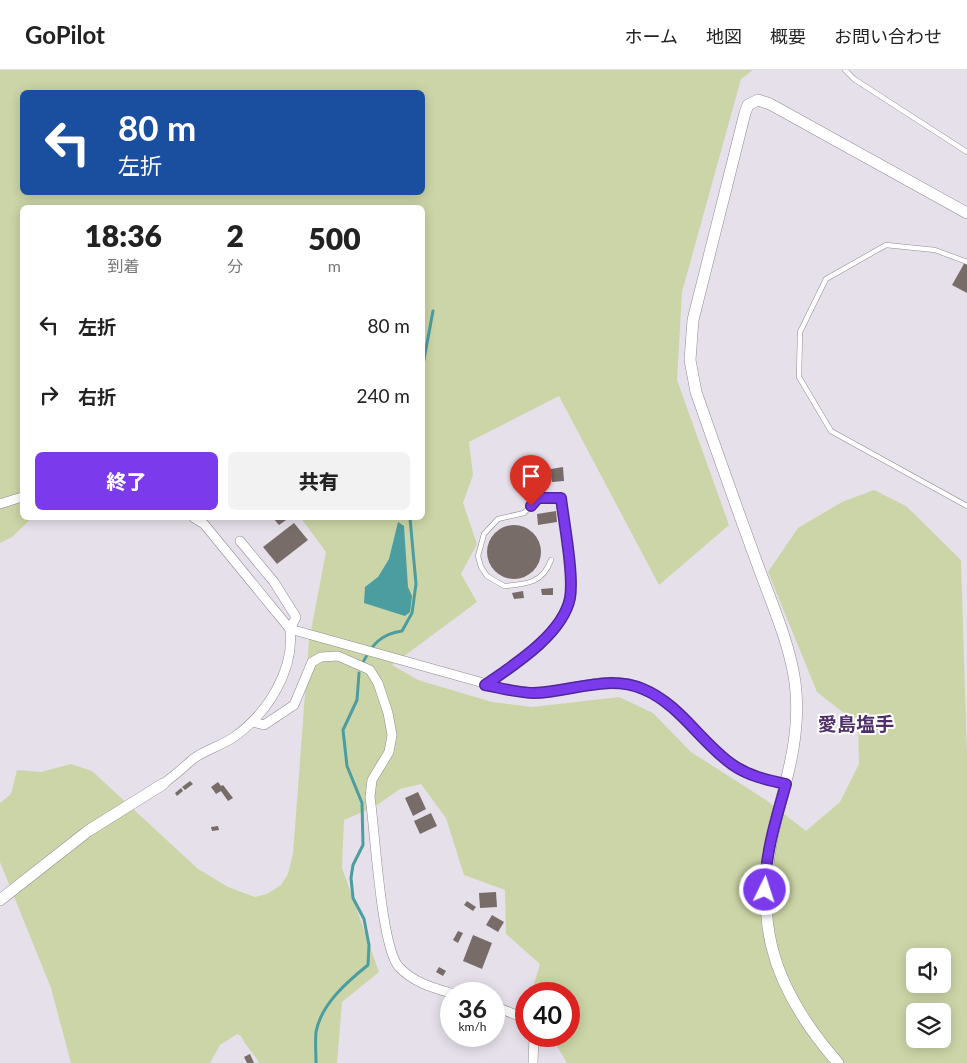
<!DOCTYPE html>
<html lang="ja">
<head>
<meta charset="utf-8">
<style>
	body { margin:0; font-family:Lato,"Noto Sans JP",sans-serif; background:#f2f2f2; color:#222; height:100vh; display:flex; flex-direction:column; font-size:19px; white-space:nowrap }
	* { box-sizing:border-box; margin:0 }
	p { font-size:16px; color:#767676 }
	.icon { flex:none; width:28px; height:28px; fill:none; stroke:currentColor; stroke-width:2; stroke-linecap:round; stroke-linejoin:round }
	.map { position:relative; flex:1; overflow:hidden }
	.panel { position:absolute; left:20px; top:135px; width:405px; height:315px; display:flex; flex-direction:column; background:#fff; border-radius:8px; box-shadow:0 2px 12px #0003 }
	.panel>* { flex:none }
	.hud { position:absolute; left:20px; top:20px; width:405px; height:105px; border-radius:8px; box-shadow:0 2px 12px #0003; background:#1a4fa0; color:#fff; overflow:hidden }
	.controls { position:absolute; left:906px; top:878px; display:grid; gap:10px }
	.controls a { display:grid; place-items:center; width:45px; height:45px; border-radius:8px; background:#fff; box-shadow:0 2px 12px #0003; font-size:25px }
	.speed { position:absolute; left:440px; top:912px; display:flex; gap:10px; font-size:25px; font-weight:700; text-align:center }
	.speed>* { display:grid; place-content:center; width:65px; height:65px; border-radius:50%; background:#fff; box-shadow:0 2px 12px #0003; line-height:1 }
	.speed small { font-size:12px; font-weight:400 }
	.speed .limit { border:8px solid #d22; background:#fff; color:#111 }
	.pin { position:absolute; display:grid; place-items:center; width:42px; height:42px; color:#fff; margin:-51px -21px; border-radius:50% 50% 50% 0; rotate:-45deg; box-shadow:0 0 5px #0007 }
	.pin .icon { rotate:45deg }
	.me { position:absolute; width:55px; margin:-28px; rotate:4deg; stroke-linejoin:round; filter:drop-shadow(0 0 4px #0008) }
	.turn { display:flex; align-items:center; gap:18px; height:105px; padding:0 15px; font-size:22px }
	.turn .icon { width:65px; height:65px; stroke-width:2.5 }
	.turn b { display:block; font-size:35px; line-height:42px }
	.eta { display:flex; justify-content:space-evenly; align-items:center; height:85px; text-align:center }
	.eta b { font-size:30px; font-weight:800; line-height:35px }
	.action { display:flex; gap:10px; margin-top:auto; padding:10px 15px }
	.action a { flex:1; height:58px; border-radius:8px; background:#7c3aed; color:#fff; font-size:20px; font-weight:800; line-height:58px; text-align:center }
	.action a+a { background:#f2f2f2; color:#222 }
	ul { padding:0; list-style:none }
	li { display:flex; align-items:center; gap:15px; height:70px; padding:0 15px }
	li div { flex:1 }
	li b { display:block; font-size:19px }
	li em { font-style:normal }
	header { display:flex; align-items:center; gap:30px; box-sizing:border-box; height:70px; padding:0 25px; background:#fff; border-bottom:1px solid #e0e0e0 }
	header strong { font-size:24px }
	nav { display:flex; gap:28px; margin-inline-start:auto; font-size:18px }
	.map>svg:first-child { display:block }
	.green { fill:#ccd5a7; fill-rule:evenodd }
	.water { fill:#4b9d9f }
	.lines { fill:none; stroke-linecap:round; stroke-linejoin:round }
	.stream { stroke:#4b9d9f; stroke-width:3 }
	.building { fill:#786c69 }
	.service-casing { stroke:#918b95; stroke-width:5.5 }
	.minor-casing { stroke:#918b95; stroke-width:10 }
	.tertiary-casing { stroke:#918b95; stroke-width:12 }
	.service { stroke:#fff; stroke-width:4.5 }
	.minor { stroke:#fff; stroke-width:9 }
	.tertiary { stroke:#fff; stroke-width:11 }
	.route-casing { stroke:#51269a; stroke-width:12 }
	.route { stroke:#7c3aed; stroke-width:9 }
	.labels { text-anchor:middle; stroke-width:4; stroke-linejoin:round; paint-order:stroke }
	.quarter-label { font-size:19px; font-weight:bold; fill:#4e2f69; stroke:#fff }
</style>
</head>
<body>
<header>
<strong>GoPilot</strong>
<nav><a>ホーム</a><a>地図</a><a>概要</a><a>お問い合わせ</a></nav>
</header>
<div class="map">
<svg width="967" height="993" viewBox="0 0 967 993">
	<rect width="100%" height="100%" fill="#e6e0ea"/>
	<path class="green" d="M 0,0 L 753,0 L 741,9 L 682,222 L 677,310 L 729,455 L 659,515 L 559,326 L 469,372 L 473,405 L 463,433 L 477,474 L 461,504 L 477,532 L 392,595 L 418,610 L 492,632 L 533,637 L 619,627 L 653,643 L 691,682 L 766,730 L 806,761 L 840,732 L 859,694 L 858,654 L 817,622 L 768,502 L 798,458 L 842,432 L 874,420 L 906,436 L 961,490 L 967,686 L 967,993 L 567,993 L 551,966 L 569,966 L 569,924 L 531,924 L 540,894 L 506,864 L 505,820 L 464,805 L 446,748 L 421,714 L 400,719 L 374,737 L 344,750 L 342,798 L 379,902 L 342,932 L 337,993 L 259,993 C 254,983 246,977 241,966 L 237,964 L 220,975 L 210,993 L 71,993 L 51,918 L 0,792 L 0,733 L 11,724 L 17,700 L 41,702 L 71,694 L 92,701 L 198,799 L 228,817 L 255,827 L 267,824 L 281,815 L 288,804 L 293,784 L 309,571 L 326,482 L 301,448 L 422,448 L 422,138 L 22,138 L 22,448 L 32,448 L 12,467 L 0,473 ZM 22,22 L 422,22 L 422,122 L 22,122 ZM 915,886 L 942,886 L 942,914 L 915,914 ZM 915,941 L 942,941 L 942,969 L 915,969 Z"/>
	<polygon class="water" points="398,452 404,456 408,517 412,526 410,542 405,546 364,533 365,517 378,507 389,489"/>
	<g class="lines">
		<g class="stream">
			<polyline points="422,300 433,241"/>
			<path d="M 362,594 C 372,575 380,564 402,561 L 412,543 L 416,514 L 410,448"/>
			<path d="M 316,993 C 316,983 315,972 316,962 C 321,934 348,911 368,895 L 369,875 L 364,849 L 353,828 L 351,808 L 353,795 L 363,775 L 362,733 L 347,696 L 343,660 L 357,630 L 359,603"/>
		</g>
	</g>
	<g class="building">
		<polygon points="965,192 967,193 967,223 952,215"/>
		<polygon points="563,397 564,411 552,412 551,399"/>
		<polygon points="556,441 557,452 538,455 537,444"/>
		<polygon points="273,448 289,448 279,455"/>
		<polygon points="294,453 308,470 277,494 263,477"/>
		<circle cx="514" cy="482" r="27"/>
		<polygon points="553,518 553,525 542,525 541,519"/>
		<polygon points="523,521 524,528 514,529 512,523"/>
		<polygon points="190,711 193,714 185,720 182,717"/>
		<polygon points="218,712 221,716 223,715 233,728 228,731 221,721 216,724 211,717"/>
		<polygon points="181,718 183,721 177,726 175,723"/>
		<polygon points="418,722 426,739 413,746 405,728"/>
		<polygon points="431,743 437,756 420,764 414,751"/>
		<polygon points="218,756 219,760 212,761 211,757"/>
		<polygon points="496,822 497,837 480,838 479,823"/>
		<polygon points="467,831 476,837 473,841 464,835"/>
		<polygon points="492,845 504,852 498,862 486,855"/>
		<polygon points="458,861 463,863 458,873 453,870"/>
		<polygon points="473,865 492,873 482,899 463,891"/>
		<polygon points="439,897 446,901 443,906 436,902"/>
		<polygon points="250,984 254,993 247,993 244,987"/>
	</g>
	<g class="lines">
		<defs>
			<g id="service">
				<polyline points="845,0 854,9 967,82"/>
				<polyline points="967,192 935,180 886,175 826,209 800,262 799,307 831,361 967,436"/>
				<path d="M 486,614 C 520,590 568,562 570,517 L 561,428 L 538,428 L 524,443 L 498,449 L 484,464 L 478,486 L 481,497 L 487,506 L 504,516 C 527,514 543,513 551,490"/>
			</g>
			<g id="minor">
				<polyline points="0,434 22,427"/>
				<polyline points="240,471 274,512 296,547 290,559"/>
				<path d="M 290,559 L 505,619 C 518,621 530,623 543,622 C 573,619 607,606 637,616 C 677,631 698,671 733,695 C 749,706 767,710 786,714"/>
				<path d="M 253,652 L 264,655 L 294,635 L 312,592 L 321,587 L 338,586 L 370,600 L 378,613 L 388,643 L 392,665 L 389,682 L 372,710 L 370,727 C 375,760 381,878 399,897 C 414,913 434,918 454,924"/>
				<path d="M 163,714 C 174,706 183,698 193,689 C 205,680 221,676 234,667 C 267,644 295,600 290,559 L 204,454 L 194,448"/>
				<polyline points="494,936 526,949"/>
				<polyline points="533,993 534,966"/>
			</g>
			<g id="tertiary">
				<polyline points="0,830 88,761 163,714"/>
				<path d="M 838,993 C 768,913 751,845 778,742 C 790,698 801,657 795,612 C 789,571 771,532 757,493 C 736,436 716,379 696,322 L 690,290 L 693,250 L 745,43 L 748,35 L 758,30 L 770,34 L 967,143"/>
			</g>
		</defs>
		<use href="#service" class="service-casing"/>
		<use href="#minor" class="minor-casing"/>
		<use href="#tertiary" class="tertiary-casing"/>
		<use href="#service" class="service"/>
		<use href="#minor" class="minor"/>
		<use href="#tertiary" class="tertiary"/>
	</g>
	<g class="lines">
		<defs>
			<path id="route" d="M 531,436 L 538,428 L 561,428 C 564,453 574,505 570,528 C 563,564 514,595 485,615 C 501,618 518,623 534,623 C 571,622 607,604 643,619 C 680,634 701,673 733,695 C 749,706 767,710 786,714 C 776,749 765,784 765,820"/>
		</defs>
		<use href="#route" class="route-casing"/>
		<use href="#route" class="route"/>
	</g>
	<g class="labels">
		<g class="quarter-label">
			<text x="856" y="661">愛島塩手</text>
		</g>
	</g>
</svg>
<div class="controls">
<a><svg class="icon" aria-label="sound" viewBox="0 0 24 24"><path d="M4 9h4l5-4v14l-5-4H4zM17 9q2 3 0 6"/></svg></a>
<a><svg class="icon" aria-label="layers" viewBox="0 0 24 24"><path d="M12 4l9 5-9 5-9-5zM3 14l9 5 9-5"/></svg></a>
</div>
<div class="speed"><div>36<small>km/h</small></div><div class="limit">40</div></div>
<div class="pin" style="left:531px;top:436px;background:#d93025"><svg class="icon" aria-label="arrive" viewBox="0 0 24 24"><path d="M6 21V4h12l-3 4 3 4H6"/></svg></div>
<svg class="me" style="left:765px;top:820px" viewBox="-20 -20 40 40"><circle r="17" fill="#7c3aed" stroke="#fff" stroke-width="3"/><path d="M0-11L8 9 0 5-8 9z" fill="#fff"/></svg>
<div class="hud">
<div class="turn"><svg class="icon" aria-label="left" viewBox="0 0 24 24"><path d="M17 20v-9H6M10 6l-5 5 5 5"/></svg><div><b>80 m</b>左折</div></div>
</div>
<section class="panel">
<div class="eta">
<div><b>18:36</b><p>到着</p></div>
<div><b>2</b><p>分</p></div>
<div><b>500</b><p>m</p></div>
</div>
<ul>
<li><svg class="icon" aria-label="left" viewBox="0 0 24 24"><path d="M17 20v-9H6M10 6l-5 5 5 5"/></svg><div><b>左折</b></div><em>80 m</em></li>
<li><svg class="icon" aria-label="right" viewBox="0 0 24 24"><path d="M7 20v-9h11M14 6l5 5-5 5"/></svg><div><b>右折</b></div><em>240 m</em></li>
</ul>
<div class="action"><a>終了</a><a>共有</a></div>
</section>
</div>
</body>
</html>
